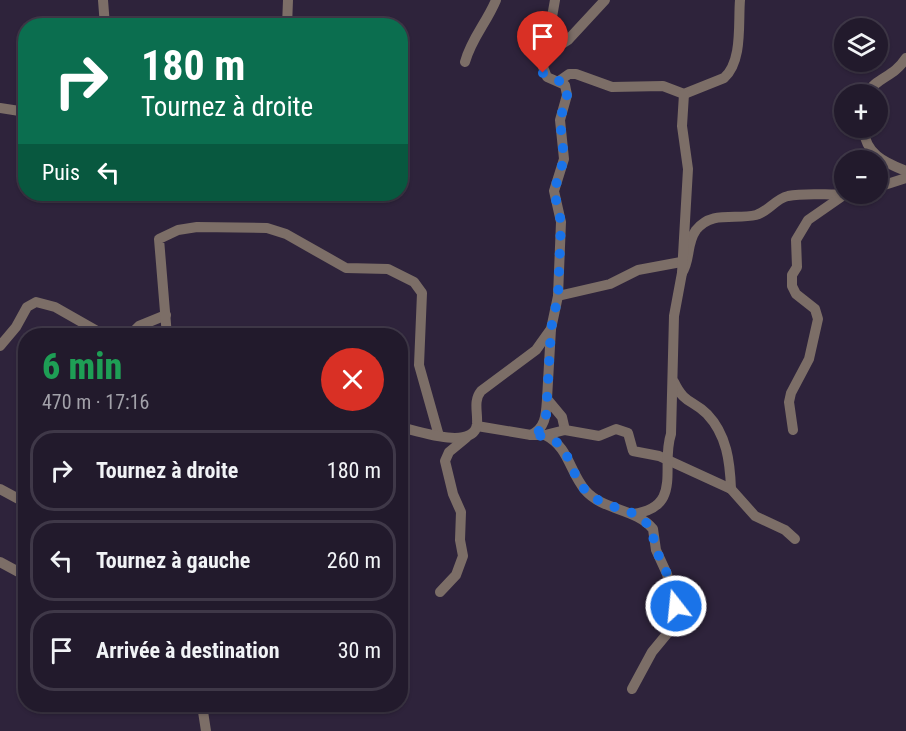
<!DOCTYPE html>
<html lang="fr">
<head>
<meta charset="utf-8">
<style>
	body { margin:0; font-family:"Roboto Condensed",sans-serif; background:#2e2738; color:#f1f3f6; height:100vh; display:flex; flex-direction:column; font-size:22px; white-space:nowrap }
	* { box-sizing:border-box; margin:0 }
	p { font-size:20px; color:#a2a1a9 }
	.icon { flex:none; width:33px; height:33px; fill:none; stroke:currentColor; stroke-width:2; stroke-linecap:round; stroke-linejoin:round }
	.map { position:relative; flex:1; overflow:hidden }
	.panel { position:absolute; left:18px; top:328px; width:390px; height:384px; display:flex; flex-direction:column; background:#221a2c; border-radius:24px; box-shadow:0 2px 4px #0004,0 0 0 2px #3f3848 }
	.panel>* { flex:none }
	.top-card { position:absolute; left:18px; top:18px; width:390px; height:183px; border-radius:24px; box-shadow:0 2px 4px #0004,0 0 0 2px #3f3848; background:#0b6e4f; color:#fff; overflow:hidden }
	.tools { position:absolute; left:834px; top:18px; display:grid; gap:12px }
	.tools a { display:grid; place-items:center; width:54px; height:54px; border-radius:50%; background:#221a2c; box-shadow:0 2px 4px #0004,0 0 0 2px #3f3848; font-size:30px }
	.pin { position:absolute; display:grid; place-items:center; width:51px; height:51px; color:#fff; margin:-62px -26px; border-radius:50% 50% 50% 0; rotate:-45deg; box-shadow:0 0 6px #0007 }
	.pin .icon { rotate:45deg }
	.me { position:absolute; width:66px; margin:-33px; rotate:344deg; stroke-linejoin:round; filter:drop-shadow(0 0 4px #0008) }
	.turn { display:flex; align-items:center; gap:21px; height:126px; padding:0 24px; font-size:27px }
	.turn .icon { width:78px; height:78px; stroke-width:2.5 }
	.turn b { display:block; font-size:42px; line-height:51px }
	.then { display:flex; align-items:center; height:57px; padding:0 24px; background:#0003; gap:12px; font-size:22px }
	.round { display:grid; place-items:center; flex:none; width:63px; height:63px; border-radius:32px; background:#2e2738 }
	.overview { display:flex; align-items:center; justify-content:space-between; height:102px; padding:0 24px }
	h1 { font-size:36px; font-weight:800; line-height:45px; color:#1e9e55 }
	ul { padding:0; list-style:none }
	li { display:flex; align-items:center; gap:18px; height:81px; margin:0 12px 9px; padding:0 12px; border:3px solid #3f3848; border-radius:24px }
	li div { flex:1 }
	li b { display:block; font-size:22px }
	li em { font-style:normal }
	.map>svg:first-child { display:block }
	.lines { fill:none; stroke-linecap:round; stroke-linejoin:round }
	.minor { stroke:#7c6e67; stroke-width:10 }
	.route { stroke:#1a73e8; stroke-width:10; stroke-dasharray:0 18 }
</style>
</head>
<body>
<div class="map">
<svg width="906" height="731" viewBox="0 0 906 731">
	<rect width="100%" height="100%" fill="#2e233b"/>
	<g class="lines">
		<g class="minor">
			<polyline points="103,0 105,26"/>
			<polyline points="287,26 288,0"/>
			<polyline points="546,54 568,40 605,0"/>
			<path d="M 465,62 C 471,39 487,22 496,0"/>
			<path d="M 559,81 L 569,74 L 576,74 L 612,87 L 663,86 L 684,94 L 724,78 C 743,61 738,23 740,0"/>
			<path d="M 866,94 C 878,76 893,78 906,58"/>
			<polyline points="0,108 26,112"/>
			<path d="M 863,128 C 866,154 883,162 906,171"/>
			<polyline points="878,187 906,178"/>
			<path d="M 682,273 C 691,259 686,244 696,230 C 712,210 735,220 756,215 C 768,212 775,199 788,196 C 808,192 832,196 852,194"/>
			<polyline points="558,296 610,284 638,270 681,262"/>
			<polyline points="551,329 547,399 562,417 565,430"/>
			<polyline points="129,336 139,326 166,315"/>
			<polyline points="167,336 159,239 178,230 197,227 267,228 286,234 346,268 388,269 414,282 422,293 419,365 439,436"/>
			<polyline points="0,346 16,327 27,307 36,302 55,307 106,336"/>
			<path d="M 674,382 C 685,405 692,399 707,414 C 727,435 730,462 731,489"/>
			<polyline points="477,426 531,435 545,435 565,430 599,436 616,429 628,433 633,451 659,456 731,489 755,516 785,530 795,539"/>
			<path d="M 400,427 C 418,431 474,451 477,424 C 478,412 473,401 481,391 L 536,350 L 551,329 L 558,296 L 561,222 L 554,191 L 564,159 L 560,120 L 567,95 L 565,85 L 547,77 L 543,67 L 555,0"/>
			<polyline points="793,430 789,402 791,393 809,359 818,319 815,309 796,294 792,286 792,275 797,267 796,240 808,220 844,195"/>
			<path d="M 531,435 C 546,428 546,414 547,399"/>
			<path d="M 545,435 C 569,447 569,471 585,490 C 603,511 636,508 653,529 L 656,550 L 667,574 L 676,611 L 671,629 L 652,652 L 632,689"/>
			<polyline points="0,489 26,503"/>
			<path d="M 633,514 C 684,507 660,466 671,434 L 674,316 L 682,273 L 688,169 L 682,126 L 684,94"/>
			<polyline points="0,562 26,576"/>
			<polyline points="440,592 456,575 463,556 460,540 461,512 453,494 445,461 449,452 466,438"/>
			<polyline points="202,705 206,731"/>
		</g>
	</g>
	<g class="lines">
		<path class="route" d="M 543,73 L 565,84 L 567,95 L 560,120 L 564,159 L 554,191 L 561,222 L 558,296 L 551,329 L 546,416 L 539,431 L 531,435 C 572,435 565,468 586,491 C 598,504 617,507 632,513 C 639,516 645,522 651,527 L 656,550 L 666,571 L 676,606"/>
	</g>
</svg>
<div class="tools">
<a><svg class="icon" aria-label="layers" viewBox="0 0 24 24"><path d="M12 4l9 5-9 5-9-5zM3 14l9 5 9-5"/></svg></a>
<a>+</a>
<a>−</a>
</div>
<div class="pin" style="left:543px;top:73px;background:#d93025"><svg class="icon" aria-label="arrive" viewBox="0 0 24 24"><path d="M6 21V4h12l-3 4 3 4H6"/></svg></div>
<svg class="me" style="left:676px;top:606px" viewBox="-20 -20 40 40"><circle r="17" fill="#1a73e8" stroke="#fff" stroke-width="3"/><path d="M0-11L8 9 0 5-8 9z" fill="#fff"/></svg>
<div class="top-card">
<div class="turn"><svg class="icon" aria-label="right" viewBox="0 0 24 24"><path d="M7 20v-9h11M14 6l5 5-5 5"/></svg><div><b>180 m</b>Tournez à droite</div></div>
<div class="then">Puis<svg class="icon" aria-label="left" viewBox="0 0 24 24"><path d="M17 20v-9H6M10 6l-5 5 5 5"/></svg></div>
</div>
<section class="panel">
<div class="overview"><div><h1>6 min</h1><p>470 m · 17:16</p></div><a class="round" style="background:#d93025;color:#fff"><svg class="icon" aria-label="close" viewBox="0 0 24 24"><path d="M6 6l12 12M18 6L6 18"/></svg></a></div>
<ul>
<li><svg class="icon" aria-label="right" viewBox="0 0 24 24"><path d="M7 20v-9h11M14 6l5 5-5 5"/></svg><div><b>Tournez à droite</b></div><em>180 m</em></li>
<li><svg class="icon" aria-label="left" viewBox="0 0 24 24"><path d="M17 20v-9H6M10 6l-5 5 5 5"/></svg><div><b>Tournez à gauche</b></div><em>260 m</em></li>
<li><svg class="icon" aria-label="arrive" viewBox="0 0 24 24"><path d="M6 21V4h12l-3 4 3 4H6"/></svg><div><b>Arrivée à destination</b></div><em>30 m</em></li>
</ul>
</section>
</div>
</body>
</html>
